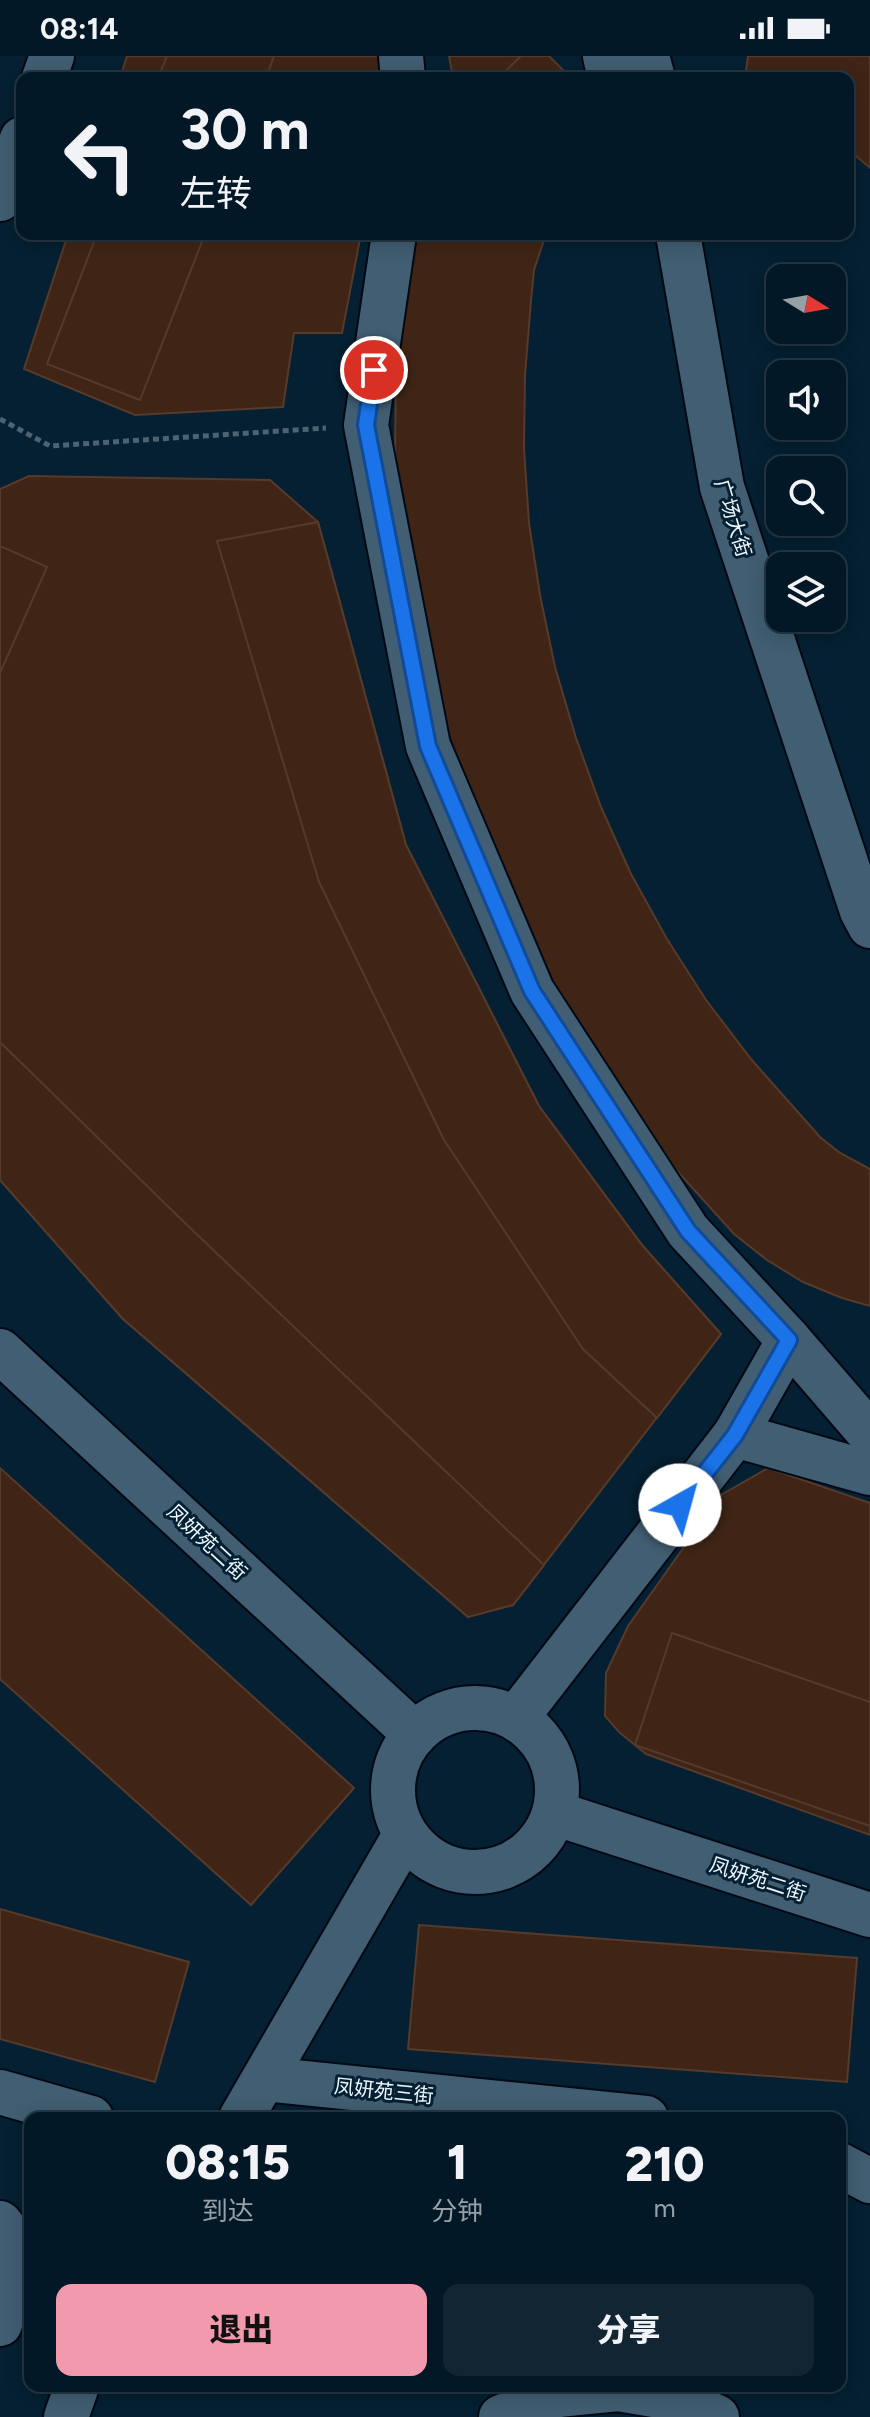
<!DOCTYPE html>
<html lang="zh">
<head>
<meta charset="utf-8">
<style>
	body { margin:0; font-family:Figtree,"Noto Sans SC",sans-serif; background:#112532; color:#f1f3f6; height:100vh; display:flex; flex-direction:column; font-size:30px; white-space:nowrap }
	* { box-sizing:border-box; margin:0 }
	p { font-size:26px; color:#97a0a7 }
	.icon { flex:none; width:44px; height:44px; fill:none; stroke:currentColor; stroke-width:2; stroke-linecap:round; stroke-linejoin:round }
	.map { position:relative; flex:1; overflow:hidden }
	.drawer { position:absolute; left:24px; top:2056px; width:822px; height:280px; display:flex; flex-direction:column; background:#031826; border-radius:16px; box-shadow:0 4px 20px #0003,0 0 0 2px #243743 }
	.drawer>* { flex:none }
	.hud { position:absolute; left:16px; top:16px; width:838px; height:168px; border-radius:16px; box-shadow:0 4px 20px #0003,0 0 0 2px #243743; background:#031826; color:#f1f3f6; overflow:hidden }
	.needle { width:52px; rotate:101deg }
	.fabs { position:absolute; left:766px; top:208px; display:grid; gap:16px }
	.fabs a { display:grid; place-items:center; width:80px; height:80px; border-radius:16px; background:#031826; box-shadow:0 4px 20px #0003,0 0 0 2px #243743; font-size:40px }
	.pin { position:absolute; display:grid; place-items:center; width:68px; height:68px; color:#fff; margin:-34px; border:4px solid #fff; border-radius:50%; box-shadow:0 2px 8px #0007 }
	.me { position:absolute; width:88px; margin:-44px; rotate:38deg; stroke-linejoin:round; filter:drop-shadow(0 0 6px #0008) }
	.turn { display:flex; align-items:center; gap:28px; height:168px; padding:0 32px; font-size:36px }
	.turn .icon { width:104px; height:104px; stroke-width:2.5 }
	.turn b { display:block; font-size:56px; line-height:68px }
	.eta { display:flex; justify-content:space-evenly; align-items:center; height:136px; text-align:center }
	.eta b { font-size:48px; font-weight:800; line-height:56px }
	.action { display:flex; gap:16px; margin-top:auto; padding:16px 32px }
	.action a { flex:1; height:92px; border-radius:16px; background:#f29aad; color:#111; font-size:32px; font-weight:800; line-height:92px; text-align:center }
	.action a+a { background:#112532; color:#f1f3f6 }
	.status { display:flex; justify-content:space-between; align-items:center; height:56px; padding:0 40px; background:#031826; direction:ltr }
	.status svg { height:22px; fill:currentColor }
	.map>svg:first-child { display:block }
	.building { fill:#402516; stroke:#563a2a; stroke-width:2 }
	.lines { fill:none; stroke-linecap:round; stroke-linejoin:round }
	.minor-casing { stroke:#000915; stroke-width:48 }
	.path { stroke:#4d6372; stroke-width:5; stroke-dasharray:6 4; stroke-linecap:butt }
	.minor { stroke:#415e72; stroke-width:44 }
	.route-casing { stroke:#114b97; stroke-width:20 }
	.route { stroke:#1a73e8; stroke-width:14 }
	.labels { text-anchor:middle; stroke-width:6; stroke-linejoin:round; paint-order:stroke }
	.street-label { font-size:20px; fill:#ecf6fd; stroke:#042032 }
</style>
</head>
<body>
<div class="status"><b>08:14</b><svg viewBox="0 0 49 12"><path d="M0 12V9h3v3zM5 12V6h3v6zM10 12V3h3v9zM15 12V0h3v12zM26 1h20v11H26zM47 4h2v5h-2z"/></svg></div>
<div class="map">
<svg width="870" height="2361" viewBox="0 0 870 2361">
	<rect width="100%" height="100%" fill="#042032"/>
	<g class="building">
		<polygon points="127,0 379,0 381,22 120,22"/>
		<polygon points="167,0 274,0 266,22 158,22"/>
		<polygon points="449,0 521,0 499,22 453,22"/>
		<polygon points="521,0 549,0 571,22 499,22"/>
		<polygon points="748,0 870,0 870,112 848,93 848,22 745,22"/>
		<polygon points="68,178 361,178 342,277 294,277 283,351 135,359 24,313"/>
		<polygon points="97,178 205,178 140,344 47,308"/>
		<polygon points="410,178 546,178 534,214 531,245 525,319 524,393 529,467 540,539 555,611 576,682 601,751 631,818 667,883 706,944 751,1003 820,1081 840,1097 870,1113 870,1250 842,1242 803,1226 767,1204 734,1178 650,1085 556,949 453,723 401,481 395,397 396,315 402,232"/>
		<polygon points="29,420 270,424 318,466 406,789 539,1050 642,1189 721,1278 513,1549 468,1561 123,1263 0,1124 0,433"/>
		<polygon points="318,466 406,789 539,1050 642,1189 721,1278 657,1362 583,1293 444,1084 319,826 217,485"/>
		<polygon points="0,490 47,511 0,617"/>
		<polygon points="0,986 187,1169 544,1509 513,1549 468,1561 123,1263 0,1124"/>
		<polygon points="0,1412 354,1732 251,1849 0,1623"/>
		<polygon points="768,1412 870,1447 870,1779 646,1698 619,1676 605,1660 606,1617 628,1570 721,1439"/>
		<polygon points="672,1577 870,1646 870,1770 635,1689"/>
		<polygon points="0,1853 189,1906 155,2026 0,1983"/>
		<polygon points="419,1869 857,1902 847,2026 408,1993"/>
	</g>
	<g class="lines">
		<defs>
			<g id="minor">
				<polyline points="401,0 403,22"/>
				<polyline points="605,0 610,22"/>
				<polyline points="647,0 653,22"/>
				<polyline points="44,22 52,0"/>
				<polyline points="0,143 22,83"/>
				<polyline points="394,178 366,369 428,690 532,935 688,1175 789,1284 870,1378"/>
				<polyline points="678,178 722,431 862,855 870,870"/>
				<polyline points="0,1295 415,1678"/>
				<polyline points="735,1379 789,1284"/>
				<circle cx="475" cy="1734" r="82"/>
				<polyline points="516,1662 735,1379 870,1417"/>
				<polyline points="554,1757 870,1859"/>
				<polyline points="265,2023 646,2062"/>
				<polyline points="0,2036 91,2062"/>
				<polyline points="241,2062 405,1779"/>
				<polyline points="840,2109 870,2125"/>
				<path d="M 0,2167 C 27,2199 11,2233 0,2268"/>
				<polyline points="66,2361 77,2330"/>
				<polyline points="501,2361 558,2339 618,2333 677,2343 717,2361"/>
			</g>
		</defs>
		<use href="#minor" class="minor-casing"/>
		<polyline class="path" points="0,363 50,390 326,372"/>
		<use href="#minor" class="minor"/>
	</g>
	<g class="lines">
		<defs>
			<polyline id="route" points="374,314 366,369 428,690 532,935 688,1175 789,1284 735,1379 680,1449"/>
		</defs>
		<use href="#route" class="route-casing"/>
		<use href="#route" class="route"/>
	</g>
	<g class="labels">
		<g class="street-label">
			<text transform="translate(733 462) rotate(73)" y="7">广场大街</text>
			<text transform="translate(207 1486) rotate(43)" y="7">凤妍苑二街</text>
			<text transform="translate(758 1823) rotate(18)" y="7">凤妍苑二街</text>
			<text transform="translate(384 2035) rotate(6)" y="7">凤妍苑三街</text>
		</g>
	</g>
</svg>
<div class="fabs">
<a><svg class="needle" viewBox="-14 -14 28 28"><path d="M0-13l5 13h-10z" fill="#e53935"/><path d="M0 13l5-13h-10z" fill="#97a0a7"/></svg></a>
<a><svg class="icon" aria-label="sound" viewBox="0 0 24 24"><path d="M4 9h4l5-4v14l-5-4H4zM17 9q2 3 0 6"/></svg></a>
<a><svg class="icon" aria-label="search" viewBox="0 0 24 24"><circle cx="10" cy="10" r="6"/><path d="M15 15l6 6"/></svg></a>
<a><svg class="icon" aria-label="layers" viewBox="0 0 24 24"><path d="M12 4l9 5-9 5-9-5zM3 14l9 5 9-5"/></svg></a>
</div>
<div class="pin" style="left:374px;top:314px;background:#d93025"><svg class="icon" aria-label="arrive" viewBox="0 0 24 24"><path d="M6 21V4h12l-3 4 3 4H6"/></svg></div>
<svg class="me" style="left:680px;top:1449px" viewBox="-20 -20 40 40"><circle r="19" fill="#fff"/><path d="M0-13L10 11 0 6-10 11z" fill="#1a73e8"/></svg>
<div class="hud">
<div class="turn"><svg class="icon" aria-label="left" viewBox="0 0 24 24"><path d="M17 20v-9H6M10 6l-5 5 5 5"/></svg><div><b>30 m</b>左转</div></div>
</div>
<section class="drawer">
<div class="eta">
<div><b>08:15</b><p>到达</p></div>
<div><b>1</b><p>分钟</p></div>
<div><b>210</b><p>m</p></div>
</div>
<div class="action"><a>退出</a><a>分享</a></div>
</section>
</div>
</body>
</html>
